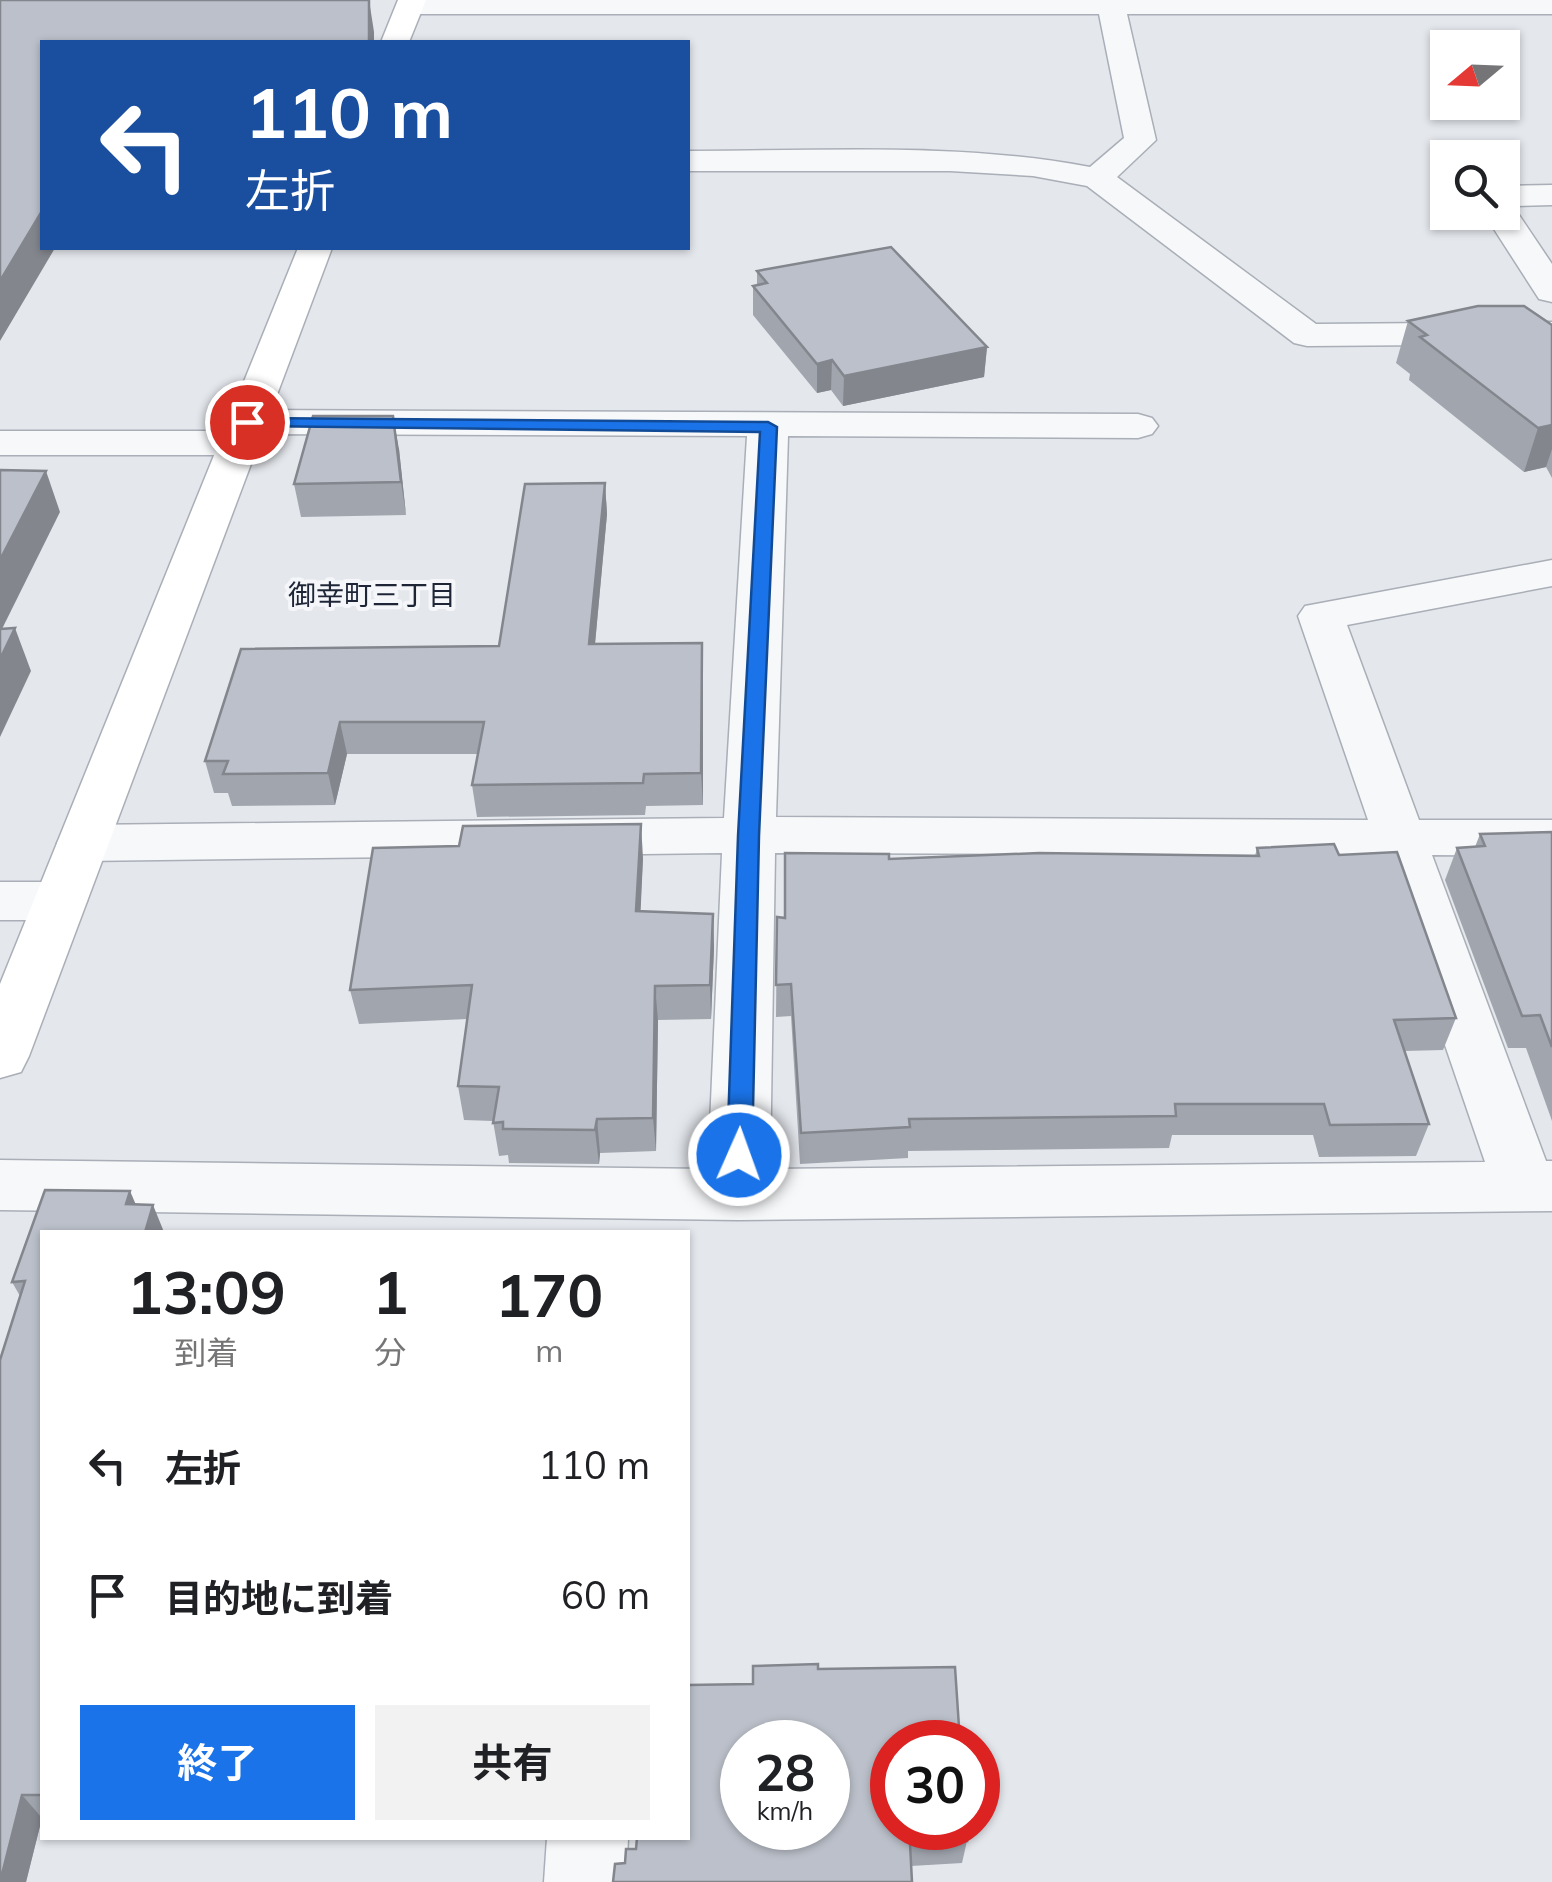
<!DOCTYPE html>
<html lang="ja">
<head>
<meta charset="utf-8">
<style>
	body { margin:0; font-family:Mulish,"Noto Sans JP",sans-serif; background:#f2f2f2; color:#202124; height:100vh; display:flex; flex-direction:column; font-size:38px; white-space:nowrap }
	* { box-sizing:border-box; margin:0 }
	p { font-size:32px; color:#757577 }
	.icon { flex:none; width:55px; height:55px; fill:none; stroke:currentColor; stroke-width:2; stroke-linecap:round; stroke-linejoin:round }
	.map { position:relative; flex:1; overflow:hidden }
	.details { position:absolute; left:40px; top:1230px; width:650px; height:610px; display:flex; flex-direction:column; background:#fff; border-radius:0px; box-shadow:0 2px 8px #0004 }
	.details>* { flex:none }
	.guide { position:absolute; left:40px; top:40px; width:650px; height:210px; border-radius:0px; box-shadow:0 2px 8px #0004; background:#1a4fa0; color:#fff; overflow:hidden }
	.needle { width:65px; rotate:251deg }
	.fabs { position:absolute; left:1430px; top:30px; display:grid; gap:20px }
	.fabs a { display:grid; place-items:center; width:90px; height:90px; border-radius:0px; background:#fff; box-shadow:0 2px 8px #0004; font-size:50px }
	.speed { position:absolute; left:720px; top:1720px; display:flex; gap:20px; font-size:50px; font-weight:700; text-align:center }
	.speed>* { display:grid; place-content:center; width:130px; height:130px; border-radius:50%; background:#fff; box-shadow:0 2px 8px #0004; line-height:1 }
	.speed small { font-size:25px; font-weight:400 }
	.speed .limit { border:15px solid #d22; background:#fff; color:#111 }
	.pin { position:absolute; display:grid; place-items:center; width:85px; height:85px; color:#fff; margin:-42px; border:5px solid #fff; border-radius:50%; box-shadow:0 2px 10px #0007 }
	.me { position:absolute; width:110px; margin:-55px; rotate:2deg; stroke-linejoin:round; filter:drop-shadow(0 0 8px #0008) }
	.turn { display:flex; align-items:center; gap:35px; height:210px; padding:0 40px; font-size:45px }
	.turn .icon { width:130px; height:130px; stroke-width:2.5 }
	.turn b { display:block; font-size:70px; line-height:85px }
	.eta { display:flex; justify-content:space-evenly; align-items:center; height:170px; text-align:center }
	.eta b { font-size:60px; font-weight:700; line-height:70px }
	.cta { display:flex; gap:20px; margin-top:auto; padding:20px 40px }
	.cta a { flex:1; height:115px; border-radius:0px; background:#1a73e8; color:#fff; font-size:40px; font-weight:700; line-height:115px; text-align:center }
	.cta a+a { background:#f2f2f2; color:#202124 }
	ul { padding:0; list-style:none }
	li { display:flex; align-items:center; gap:30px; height:130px; padding:0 40px }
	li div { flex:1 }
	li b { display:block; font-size:38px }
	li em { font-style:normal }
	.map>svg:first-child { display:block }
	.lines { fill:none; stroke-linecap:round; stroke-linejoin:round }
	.street-casing { stroke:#a9aeb7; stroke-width:3 }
	.secondary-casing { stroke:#a9aeb7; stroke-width:3 }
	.street { fill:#f7f8fa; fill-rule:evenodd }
	.secondary { fill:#fff; fill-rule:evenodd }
	.wall { fill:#a1a5ae }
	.shaded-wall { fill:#83868d }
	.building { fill:#bbc0ca; stroke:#83868d; stroke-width:2.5; fill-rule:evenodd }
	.route { fill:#1a73e8; stroke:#114b97; stroke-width:2.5 }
	.labels { text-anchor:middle; stroke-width:8; stroke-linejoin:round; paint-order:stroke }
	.neighbourhood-label { font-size:28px; fill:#1d2536; stroke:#f4f6f9 }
</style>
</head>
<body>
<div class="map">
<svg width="1552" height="1882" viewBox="0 0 1552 1882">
	<rect width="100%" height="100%" fill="#e4e7ec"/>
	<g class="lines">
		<defs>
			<g id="street">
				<path d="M 400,0 L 1552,0 L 1552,14 L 1127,14 L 1156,140 L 1117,177 L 1316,324 L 1552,322 L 1552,344 L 1307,346 L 1294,343 L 1087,186 L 1033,176 L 950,171 L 688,171 L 688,151 C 822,151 958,142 1090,167 L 1124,138 L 1099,14 L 410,14 L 396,6 Z"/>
				<polygon points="1552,185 1552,205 1513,206 1552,264 1552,302 1539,299 1483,212 1502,212 1502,186"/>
				<path d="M 247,410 L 1138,414 L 1152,418 L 1158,426 L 1152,434 L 1138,438 L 788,436 L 776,817 L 1368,820 L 1298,616 L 1305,606 L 1552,560 L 1552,586 L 1347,625 L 1419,820 L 1552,820 L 1552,856 L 1432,855 L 1546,1161 L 1552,1161 L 1552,1211 L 738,1220 L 0,1210 L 0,1160 L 708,1169 L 722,853 L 83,861 L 65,856 L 57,843 L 65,830 L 83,825 L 724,818 L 747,436 L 252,434 L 259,443 L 253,452 L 239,455 L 0,455 L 0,431 L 234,431 L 227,422 L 233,414 ZM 775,853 L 1380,855 L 1485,1162 L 770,1169 Z"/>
				<polygon points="0,882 60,882 79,888 87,901 79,914 60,920 0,920"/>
				<polygon points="547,1838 628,1838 626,1882 544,1882"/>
			</g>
			<g id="secondary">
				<polygon points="398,0 426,0 409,42 381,42"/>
				<polygon points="298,248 332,248 29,1056 21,1072 0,1078 0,984"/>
			</g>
		</defs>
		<use href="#street" class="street-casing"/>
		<use href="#secondary" class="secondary-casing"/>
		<use href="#street" class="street"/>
		<use href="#secondary" class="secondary"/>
	</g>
	<g class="wall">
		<polygon points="757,271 987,347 984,377 843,406 831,390 817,393 753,315 753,286 757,285"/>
		<polygon points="1408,321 1552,325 1552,478 1546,467 1524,472 1409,380 1410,374 1396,363"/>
		<polygon points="399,449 406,515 301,517 294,484"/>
		<polygon points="605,483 607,514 595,644 703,674 703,805 646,806 645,815 477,817 472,785 478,754 347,754 335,805 232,806 228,793 214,793 205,761 499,646"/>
		<polygon points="1552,832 1552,1121 1526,1048 1508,1048 1445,880 1457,848 1475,847 1480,834"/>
		<polygon points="1257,848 1339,855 1456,1018 1443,1050 1404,1051 1429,1124 1416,1156 1319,1157 1313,1135 1172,1135 1169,1148 908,1151 908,1158 800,1164 791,1016 776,1017 777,917 785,918 889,859 1255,856"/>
		<polygon points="643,858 640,912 713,914 714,948 711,1019 658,1020 656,1151 600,1153 599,1164 509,1163 508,1155 499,1156 493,1121 464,1120 458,1086 467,1019 359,1024 350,990"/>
		<polygon points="42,1232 42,1818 26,1882 0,1882 0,1360 20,1296 12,1282"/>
		<polygon points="818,1669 967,1841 962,1863 911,1866 625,1863 636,1849 753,1684"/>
	</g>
	<g class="shaded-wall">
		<polygon points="369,0 374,32 374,42 369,42"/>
		<polygon points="42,211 42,248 55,248 0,341 0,281"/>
		<polygon points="987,347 984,377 843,406 844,376"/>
		<polygon points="832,360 831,390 817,393 817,364"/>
		<polygon points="393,416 399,449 406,515 401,482"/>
		<polygon points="1552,425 1552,449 1546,467 1524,472 1538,428"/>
		<polygon points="46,471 60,512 0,633 0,560"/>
		<polygon points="605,483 607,514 592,676 589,644"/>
		<polygon points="15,628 31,671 0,737 0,659"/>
		<polygon points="702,643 703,674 703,805 701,773"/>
		<polygon points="340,722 347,754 335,805 328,773"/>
		<polygon points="641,824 643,858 639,946 636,911"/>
		<polygon points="713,914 714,948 711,1019 710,985"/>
		<polygon points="655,986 658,1020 656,1151 653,1118"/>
		<polygon points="597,1119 600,1153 599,1164 595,1130"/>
		<polygon points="130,1191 143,1221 126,1204"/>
		<polygon points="153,1205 164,1232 145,1232"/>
		<polygon points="22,1795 42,1818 26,1882 0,1882"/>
	</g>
	<g class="building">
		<polygon points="0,0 369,0 369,42 42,42 42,211 0,281"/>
		<polygon points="891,247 987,347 844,376 832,360 817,364 753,286 767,283 757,271"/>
		<polygon points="1478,306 1524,306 1552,325 1552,425 1538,428 1420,337 1427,335 1408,321"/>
		<polygon points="313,416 393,416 401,482 294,484"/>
		<polygon points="0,470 46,471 0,560"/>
		<polygon points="605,483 589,644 702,643 701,773 644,774 643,783 472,785 484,722 340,722 328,773 223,774 228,761 205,761 241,649 499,646 525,484"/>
		<polygon points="15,628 0,659 0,629"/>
		<polygon points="641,824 636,911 713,914 710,985 655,986 653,1118 597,1119 595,1130 503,1129 503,1122 493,1123 499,1087 458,1086 472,985 350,990 373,848 459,846 463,826"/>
		<polygon points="1552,832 1552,1047 1540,1015 1522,1016 1457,848 1485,846 1480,834"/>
		<polygon points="1334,844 1339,855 1397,852 1456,1018 1394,1020 1429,1124 1330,1125 1324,1104 1175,1104 1176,1116 909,1119 910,1127 801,1133 791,984 776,985 777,917 785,918 785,853 889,854 889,859 1039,853 1259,856 1257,848"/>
		<polygon points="45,1190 130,1191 126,1204 153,1205 145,1232 42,1232 42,1795 22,1795 0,1882 0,1360 25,1281 12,1282"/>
		<path d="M 818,1664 L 818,1669 L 955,1667 L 960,1742 L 892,1742 L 892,1828 L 966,1828 L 967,1841 L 910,1844 L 912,1882 L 613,1882 L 615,1864 L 625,1863 L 626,1849 L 636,1849 L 637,1838 L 688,1838 L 688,1685 L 753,1684 L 753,1666 ZM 742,1742 L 828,1742 L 828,1828 L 742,1828 Z"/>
	</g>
	<polygon class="route" points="241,418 768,422 777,427 759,836 752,1155 748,1162 730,1162 727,1155 738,836 760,432 247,426 241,425"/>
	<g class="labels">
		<g class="neighbourhood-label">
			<text x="372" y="605">御幸町三丁目</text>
		</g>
	</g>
</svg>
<div class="fabs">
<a><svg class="needle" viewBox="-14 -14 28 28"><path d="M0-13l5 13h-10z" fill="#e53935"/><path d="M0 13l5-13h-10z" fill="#757577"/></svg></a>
<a><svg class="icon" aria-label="search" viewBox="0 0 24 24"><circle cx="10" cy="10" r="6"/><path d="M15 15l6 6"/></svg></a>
</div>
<div class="speed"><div>28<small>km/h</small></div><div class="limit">30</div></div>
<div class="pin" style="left:247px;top:422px;background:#d93025"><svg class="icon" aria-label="arrive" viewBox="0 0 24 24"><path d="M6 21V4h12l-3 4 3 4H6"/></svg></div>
<svg class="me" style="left:739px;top:1155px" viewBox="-20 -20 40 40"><circle r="17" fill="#1a73e8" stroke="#fff" stroke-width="3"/><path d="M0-11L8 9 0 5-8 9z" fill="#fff"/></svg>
<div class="guide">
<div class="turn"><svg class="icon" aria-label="left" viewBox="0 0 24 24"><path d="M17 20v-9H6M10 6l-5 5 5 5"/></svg><div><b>110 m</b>左折</div></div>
</div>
<section class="details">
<div class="eta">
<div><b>13:09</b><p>到着</p></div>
<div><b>1</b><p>分</p></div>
<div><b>170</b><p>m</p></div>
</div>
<ul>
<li><svg class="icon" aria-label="left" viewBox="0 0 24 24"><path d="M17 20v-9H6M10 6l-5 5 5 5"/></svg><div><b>左折</b></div><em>110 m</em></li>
<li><svg class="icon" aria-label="arrive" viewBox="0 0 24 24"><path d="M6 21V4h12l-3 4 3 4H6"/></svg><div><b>目的地に到着</b></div><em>60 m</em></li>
</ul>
<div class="cta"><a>終了</a><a>共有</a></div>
</section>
</div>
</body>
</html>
